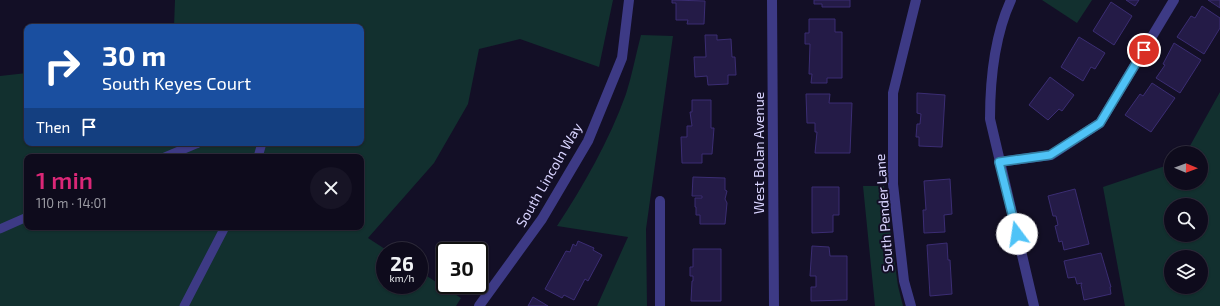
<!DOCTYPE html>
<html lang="en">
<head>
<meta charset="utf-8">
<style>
	body { margin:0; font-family:"Exo 2",sans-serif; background:#171425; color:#f1f3f6; height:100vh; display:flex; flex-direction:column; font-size:15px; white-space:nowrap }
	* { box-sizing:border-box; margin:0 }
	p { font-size:13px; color:#9b9ba3 }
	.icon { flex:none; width:22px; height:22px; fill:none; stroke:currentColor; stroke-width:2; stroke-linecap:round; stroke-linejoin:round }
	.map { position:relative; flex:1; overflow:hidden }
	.side { position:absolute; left:24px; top:154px; width:340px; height:76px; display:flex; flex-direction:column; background:#0e0b1c; border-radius:8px; box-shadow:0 1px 3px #0004,0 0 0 1px #2e2b3b }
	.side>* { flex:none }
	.guide { position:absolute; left:24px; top:24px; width:340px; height:122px; border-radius:8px; box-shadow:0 1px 3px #0004,0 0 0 1px #2e2b3b; background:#1a4fa0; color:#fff; overflow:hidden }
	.needle { width:26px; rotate:91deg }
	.buttons { position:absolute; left:1164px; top:146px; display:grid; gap:8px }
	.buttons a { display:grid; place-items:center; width:44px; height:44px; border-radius:50%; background:#0e0b1c; box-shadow:0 1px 3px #0004,0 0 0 1px #2e2b3b; font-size:20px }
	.speed { position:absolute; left:376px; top:242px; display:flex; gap:8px; font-size:20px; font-weight:700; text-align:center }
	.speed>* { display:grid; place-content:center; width:52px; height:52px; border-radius:50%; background:#0e0b1c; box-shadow:0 1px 3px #0004,0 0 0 1px #2e2b3b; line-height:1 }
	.speed small { font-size:10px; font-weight:400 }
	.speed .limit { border:2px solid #111; border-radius:6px; background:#fff; color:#111 }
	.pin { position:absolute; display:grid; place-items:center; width:34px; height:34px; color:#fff; margin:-17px; border:2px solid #fff; border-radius:50%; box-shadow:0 1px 4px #0007 }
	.me { position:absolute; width:44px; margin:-22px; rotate:346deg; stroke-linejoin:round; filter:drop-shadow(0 0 3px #0008) }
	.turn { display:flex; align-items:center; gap:14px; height:84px; padding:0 12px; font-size:18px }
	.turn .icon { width:52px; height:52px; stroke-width:2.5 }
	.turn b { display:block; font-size:28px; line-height:34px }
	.then { display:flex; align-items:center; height:38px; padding:0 12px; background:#0003; gap:8px; font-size:15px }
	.round { display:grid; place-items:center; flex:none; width:42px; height:42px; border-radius:21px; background:#171425 }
	.head { display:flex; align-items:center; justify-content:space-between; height:68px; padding:0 12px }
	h1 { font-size:24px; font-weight:600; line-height:30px; color:#db2777 }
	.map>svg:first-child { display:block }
	.green { fill:#12302f; fill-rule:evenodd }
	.building { fill:#241b47; stroke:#3b2d73 }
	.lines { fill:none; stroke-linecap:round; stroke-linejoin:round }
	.service { stroke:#3d3a85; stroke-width:9 }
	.minor { stroke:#3d3a85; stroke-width:10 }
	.route-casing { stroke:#337fa1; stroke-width:10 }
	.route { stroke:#4fc3f7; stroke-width:7 }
	.labels { text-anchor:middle; stroke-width:4; stroke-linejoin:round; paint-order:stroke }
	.street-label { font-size:14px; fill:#d9d4ff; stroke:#130f26 }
</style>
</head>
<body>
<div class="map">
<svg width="1220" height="306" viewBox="0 0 1220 306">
	<rect width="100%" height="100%" fill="#130f26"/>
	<g class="green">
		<path d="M 175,0 L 613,0 L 599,67 L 520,39 L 479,49 L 468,104 L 434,163 L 368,238 L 388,251 L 385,251 L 385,285 L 419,285 L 419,271 L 461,298 L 456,306 L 0,306 L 0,76 L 27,73 L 27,143 L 361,143 L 361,27 L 174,27 ZM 27,157 L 361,157 L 361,227 L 27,227 Z"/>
		<polygon points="1042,0 1092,0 1077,23"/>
		<path d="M 641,35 L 673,36 L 646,229 L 647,306 L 597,306 L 628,237 L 557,226 C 584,185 609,141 626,94 C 632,75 636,54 641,35 Z"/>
		<path d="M 1220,92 L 1220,306 L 1125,306 L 1103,187 L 1171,164 L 1171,183 L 1201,183 L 1201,153 L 1186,153 ZM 1171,205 L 1201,205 L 1201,235 L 1171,235 ZM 1171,257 L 1201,257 L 1201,287 L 1171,287 Z"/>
		<polygon points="863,186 884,186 898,286 903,306 875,306"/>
	</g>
	<g class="building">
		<polygon points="672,0 705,1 704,24 687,24 688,20 676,20 676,3 672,3"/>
		<polygon points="814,0 850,0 850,7 822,7 822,4 814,4"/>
		<polygon points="1126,0 1139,0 1135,6"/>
		<polygon points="1208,0 1220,0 1220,8"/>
		<polygon points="1111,2 1132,16 1114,45 1093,31"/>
		<polygon points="1202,6 1220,18 1220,28 1204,54 1177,37 1191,16 1195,18"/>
		<polygon points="809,19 835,19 835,32 842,32 842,78 827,78 827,83 811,83 812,74 809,74 810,44 805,44 805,33 809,33"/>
		<polygon points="705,35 717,35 717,40 731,39 732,57 735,57 736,75 728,75 728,84 708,85 707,76 695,77 694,57 706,57"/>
		<polygon points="1079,37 1105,53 1095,69 1091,67 1083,81 1061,67"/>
		<polygon points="1174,43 1201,60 1180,93 1156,78 1165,65 1163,64"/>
		<polygon points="1050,77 1074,95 1062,111 1059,109 1048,120 1029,105"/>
		<polygon points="1152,83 1175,98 1151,132 1125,115 1140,94 1143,96"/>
		<polygon points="917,93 945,95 942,147 919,146 919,137 916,137 917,124 920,124 921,114 917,113"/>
		<polygon points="806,94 830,94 829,103 852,103 850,153 815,153 817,132 815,132 815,123 807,123"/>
		<polygon points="692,100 711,100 711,128 714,128 712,154 702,154 702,163 682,163 681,137 687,137 687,126 692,126 690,112 692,112"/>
		<polygon points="693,177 725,178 725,190 727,191 725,199 727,203 725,224 700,224 700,215 696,215 696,207 695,207 695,198 702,198 702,196 692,196"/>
		<polygon points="950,179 952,214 944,215 945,232 924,233 923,210 926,210 924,181"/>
		<polygon points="812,187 839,187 839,215 833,215 833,232 812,233"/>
		<polygon points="1075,189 1089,244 1064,250 1062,241 1059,242 1055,226 1058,225 1056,216 1053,216 1048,196"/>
		<polygon points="578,241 594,248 593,250 602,255 588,281 585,279 574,300 564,295 562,298 545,289 566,251 570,252 573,244 576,246"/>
		<polygon points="947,243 948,260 950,260 952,294 930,296 927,245"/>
		<polygon points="812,246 829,247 830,256 847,256 847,300 811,301 811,287 816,287 816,276 810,276"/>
		<polygon points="693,249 721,249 721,301 691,301 692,281 693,281 693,276 690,276 690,267 693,267"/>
		<polygon points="1101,253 1111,287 1110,287 1111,294 1084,300 1081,285 1082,283 1077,284 1075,277 1068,278 1064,261"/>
		<polygon points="533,297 548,306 528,306"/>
	</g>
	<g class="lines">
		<g class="service">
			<polyline points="165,157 198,143"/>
			<polyline points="258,157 262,143"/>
			<polyline points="0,229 27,217"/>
			<polyline points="184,306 225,227"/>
		</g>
		<g class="minor">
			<polyline points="772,0 774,306"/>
			<path d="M 1011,0 C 994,37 990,79 990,119 L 1034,306"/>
			<polyline points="999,162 1051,155 1100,123 1174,0"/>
			<polyline points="660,201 660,306"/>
			<polyline points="479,306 542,219 588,141 622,58 629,0"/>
			<polyline points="911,306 904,281 893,184 893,93 916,0"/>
		</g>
	</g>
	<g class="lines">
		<defs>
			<polyline id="route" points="1017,234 999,162 1050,155 1100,123 1144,50"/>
		</defs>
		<use href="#route" class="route-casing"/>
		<use href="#route" class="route"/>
	</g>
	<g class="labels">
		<g class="street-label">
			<text transform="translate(759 153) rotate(-90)" y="5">West Bolan Avenue</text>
			<text transform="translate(549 175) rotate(-60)" y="5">South Lincoln Way</text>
			<text transform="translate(884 213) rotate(-94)" y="5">South Pender Lane</text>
		</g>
	</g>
</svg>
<div class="buttons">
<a><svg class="needle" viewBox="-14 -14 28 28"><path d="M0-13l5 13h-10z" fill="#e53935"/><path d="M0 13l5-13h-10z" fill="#9b9ba3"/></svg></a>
<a><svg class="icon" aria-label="search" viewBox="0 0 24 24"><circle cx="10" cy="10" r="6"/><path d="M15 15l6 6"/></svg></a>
<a><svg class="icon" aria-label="layers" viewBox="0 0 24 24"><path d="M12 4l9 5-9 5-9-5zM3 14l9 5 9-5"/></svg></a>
</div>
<div class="speed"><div>26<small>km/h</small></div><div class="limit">30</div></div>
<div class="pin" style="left:1144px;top:50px;background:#d93025"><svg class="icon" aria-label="arrive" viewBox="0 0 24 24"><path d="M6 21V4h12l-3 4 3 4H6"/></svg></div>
<svg class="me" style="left:1017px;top:234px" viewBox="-20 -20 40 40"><circle r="19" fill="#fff"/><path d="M0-13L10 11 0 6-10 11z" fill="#4fc3f7"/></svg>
<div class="guide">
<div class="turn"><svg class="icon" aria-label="right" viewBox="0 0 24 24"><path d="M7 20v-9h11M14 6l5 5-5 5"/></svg><div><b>30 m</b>South Keyes Court</div></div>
<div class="then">Then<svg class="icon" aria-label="arrive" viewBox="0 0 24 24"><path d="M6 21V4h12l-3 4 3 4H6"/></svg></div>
</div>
<section class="side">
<div class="head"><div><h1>1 min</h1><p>110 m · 14:01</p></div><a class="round"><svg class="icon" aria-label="close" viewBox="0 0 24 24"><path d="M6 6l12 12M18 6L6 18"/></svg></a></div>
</section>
</div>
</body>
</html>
